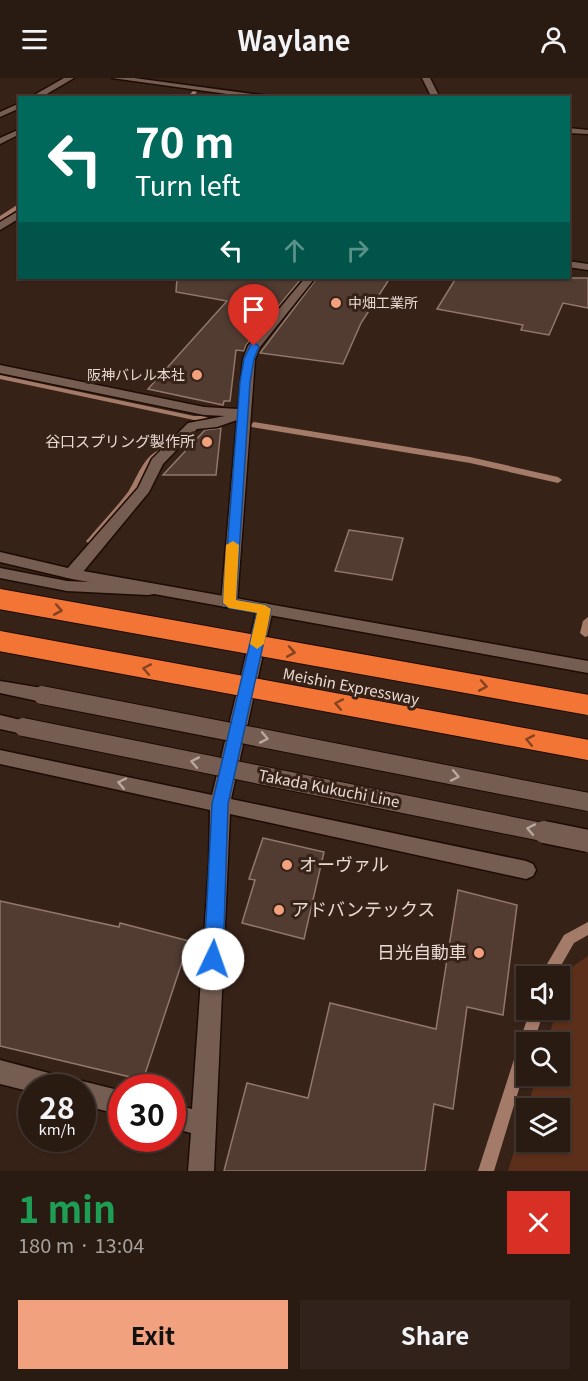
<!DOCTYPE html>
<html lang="en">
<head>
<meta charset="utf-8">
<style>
	body { margin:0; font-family:Georgia,"Noto Sans JP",serif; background:#31231b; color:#f1f3f6; height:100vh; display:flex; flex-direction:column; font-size:22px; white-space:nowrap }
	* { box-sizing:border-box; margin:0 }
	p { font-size:20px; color:#a5a19f }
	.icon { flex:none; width:33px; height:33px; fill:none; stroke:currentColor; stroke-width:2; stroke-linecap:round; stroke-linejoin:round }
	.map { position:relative; height:1093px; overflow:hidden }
	.sheet { display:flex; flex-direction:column; background:#291a12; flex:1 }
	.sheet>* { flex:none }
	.top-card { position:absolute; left:18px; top:18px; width:552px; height:183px; border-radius:0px; box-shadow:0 2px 4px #0004,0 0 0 2px #453832; background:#00695c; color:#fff; overflow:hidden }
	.fabs { position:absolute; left:516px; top:888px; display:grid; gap:12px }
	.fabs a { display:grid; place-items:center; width:54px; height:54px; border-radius:0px; background:#291a12; box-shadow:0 2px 4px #0004,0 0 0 2px #453832; font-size:30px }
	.speed { position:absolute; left:18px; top:996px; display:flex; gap:12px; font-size:30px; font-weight:700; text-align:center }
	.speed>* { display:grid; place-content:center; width:78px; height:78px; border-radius:50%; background:#291a12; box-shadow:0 2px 4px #0004,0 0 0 2px #453832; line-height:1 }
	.speed small { font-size:15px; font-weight:400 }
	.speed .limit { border:9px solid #d22; background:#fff; color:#111 }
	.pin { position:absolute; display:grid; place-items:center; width:51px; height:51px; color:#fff; margin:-62px -26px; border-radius:50% 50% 50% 0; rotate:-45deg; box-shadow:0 0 6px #0007 }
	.pin .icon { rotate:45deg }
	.me { position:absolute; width:66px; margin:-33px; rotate:3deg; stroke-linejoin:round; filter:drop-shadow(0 0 4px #0008) }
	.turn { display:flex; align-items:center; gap:21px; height:126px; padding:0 18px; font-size:27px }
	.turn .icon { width:78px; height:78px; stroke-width:2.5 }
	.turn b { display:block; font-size:42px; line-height:51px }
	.lanes { display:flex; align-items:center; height:57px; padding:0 18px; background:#0003; justify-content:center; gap:30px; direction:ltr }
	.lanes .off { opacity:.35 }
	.round { display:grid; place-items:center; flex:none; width:63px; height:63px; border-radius:0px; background:#31231b }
	.headline { display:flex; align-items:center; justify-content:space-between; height:102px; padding:0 18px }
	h1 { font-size:36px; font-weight:700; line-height:45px; color:#1e9e55 }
	.primary-button { display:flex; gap:12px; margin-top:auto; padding:12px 18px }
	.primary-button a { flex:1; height:69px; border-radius:0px; background:#f1a17d; color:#111; font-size:24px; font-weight:700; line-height:69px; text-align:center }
	.primary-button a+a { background:#31231b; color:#f1f3f6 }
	header { display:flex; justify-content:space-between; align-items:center; height:78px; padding:0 18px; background:#291a12; font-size:27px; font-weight:700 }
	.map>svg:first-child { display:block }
	.green { fill:#5b2f1a }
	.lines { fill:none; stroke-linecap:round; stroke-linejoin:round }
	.stream { fill:#a47a68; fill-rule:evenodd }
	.building { fill:#523c32; stroke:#91776c; stroke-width:1.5 }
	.minor-casing { stroke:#1d0b04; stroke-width:3 }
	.tertiary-casing { stroke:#1d0b04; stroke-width:3 }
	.secondary-casing { stroke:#1d0b04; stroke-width:3 }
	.minor { fill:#755d52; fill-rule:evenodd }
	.tertiary { fill:#755d52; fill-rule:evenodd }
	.secondary { fill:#755d52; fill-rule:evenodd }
	.secondary-bridge-far1-casing { stroke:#1d0b04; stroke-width:20; stroke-linecap:butt }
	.secondary-bridge-casing { stroke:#1d0b04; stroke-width:25; stroke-linecap:butt }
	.motorway-bridge-casing { stroke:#1d0b04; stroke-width:22; stroke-linecap:butt }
	.secondary-bridge-far1 { stroke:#755d52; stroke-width:18 }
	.secondary-bridge { stroke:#755d52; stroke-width:22 }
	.motorway-bridge { stroke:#f37535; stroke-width:20 }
	.oneway { stroke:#824324 }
	.oneway2 { stroke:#baa79f }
	.route { fill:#1a73e8; stroke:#114b97; stroke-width:1.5 }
	.slow { fill:#f59e0b }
	.poi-dot { fill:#f1a17d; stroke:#372218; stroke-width:2 }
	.labels { text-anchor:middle; stroke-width:6; stroke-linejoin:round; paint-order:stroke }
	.far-poi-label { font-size:14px; fill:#e8d9d3; stroke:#372218; text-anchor:start }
	.poi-label { font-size:15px; fill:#e8d9d3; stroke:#372218; text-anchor:end }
	.street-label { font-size:15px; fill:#e8d9d3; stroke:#372218 }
	.near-poi-label { font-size:18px; fill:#e8d9d3; stroke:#372218; text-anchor:start }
</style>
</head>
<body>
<header><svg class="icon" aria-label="menu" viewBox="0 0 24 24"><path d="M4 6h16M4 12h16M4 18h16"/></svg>Waylane<svg class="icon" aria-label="person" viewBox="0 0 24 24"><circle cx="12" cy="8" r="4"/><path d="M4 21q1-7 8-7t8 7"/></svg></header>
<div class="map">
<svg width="588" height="1093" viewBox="0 0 588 1093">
	<rect width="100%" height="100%" fill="#372218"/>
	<polygon class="green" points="588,878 588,1093 508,1093 526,1033 526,1064 560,1064 560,1030 527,1030 537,998 560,998 560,964 547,964 557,932 560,932 560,922 569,891"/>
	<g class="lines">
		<g class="stream">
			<polygon points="193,13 197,14 192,20 187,20"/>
			<polygon points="20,125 20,130 0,143 0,138"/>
			<polygon points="0,297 194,338 204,338 208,340 204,342 194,342 0,301"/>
			<polygon points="254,344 470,379 558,399 562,402 558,405 470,385 251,349 250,347"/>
			<path d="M 159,372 L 163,375 L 154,385 L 134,418 L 94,465 L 88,465 L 86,463 L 88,461 C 101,445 116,430 128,414 C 137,400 143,379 159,372 Z"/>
			<polygon points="588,539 588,558 585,559 580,555 583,543"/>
			<polygon points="588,844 588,857 574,865 555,898 540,898 564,857"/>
			<polygon points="530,932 544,932 534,964 526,964 526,988 494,1093 478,1093"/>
		</g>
	</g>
	<g class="building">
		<polygon points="177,200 302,200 246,267 244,273 236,272 230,323 224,323 223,327 148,311 227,223 176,214"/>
		<polygon points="317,200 390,200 361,245 343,286 260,275"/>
		<polygon points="456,200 588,200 588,230 563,225 549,257 521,252 523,247 437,231"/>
		<polygon points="221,350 216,397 163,397 205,352"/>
		<polygon points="349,452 403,460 392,502 335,493"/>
		<polygon points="263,760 324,774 304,861 242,845 255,802 249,801"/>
		<polygon points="458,812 517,827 503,937 467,929 453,1031 434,1026 425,1093 224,1093 247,1005 308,1020 330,925 436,951"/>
		<polygon points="0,823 119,849 120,845 189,863 143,1002 0,968"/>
	</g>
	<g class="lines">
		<defs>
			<g id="minor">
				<polygon points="64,0 74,0 40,20 29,20"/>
				<polygon points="112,0 134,0 283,20 256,20"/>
				<polygon points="422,0 430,0 440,20 432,20"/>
				<polygon points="20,25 20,30 0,39 0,34"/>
				<polygon points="568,50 588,52 588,56 568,55"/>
				<polygon points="20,51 20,56 0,66 0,60"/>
				<polygon points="20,132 20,140 0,152 0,144"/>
				<polygon points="568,183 588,186 588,192 568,189"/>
				<polygon points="305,200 315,200 260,269 255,281 237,525 235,529 223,529 221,525 237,342 217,349 197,351 163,386 149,414 78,500 66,500 64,496 66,492 138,410 152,381 188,345 225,338 204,337 0,295 0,287 204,329 238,331 243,281 248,268"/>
				<polygon points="0,490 67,503 148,507 154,508 156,512 154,516 148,517 67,513 0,500"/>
				<polygon points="265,525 271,527 273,531 231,721 526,783 533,786 536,792 533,798 526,801 230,736 214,1093 188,1093 191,1055 172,1050 172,1026 192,1031 209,786 210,732 0,686 0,672 212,717 257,531 259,527"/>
				<polygon points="0,982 60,998 69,1001 72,1010 32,1010 32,1014 0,1006"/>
				<polygon points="82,1003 122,1013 122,1037 82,1027 82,1010 72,1010 73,1006"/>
			</g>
			<polygon id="tertiary" points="0,474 72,491 588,583 588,595 72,501 0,484"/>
			<g id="secondary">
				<polygon points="0,603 42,610 48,612 51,617 48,622 42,624 0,615"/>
				<polygon points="0,637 29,644 32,649 29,654 23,656 0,651"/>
			</g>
		</defs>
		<use href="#minor" class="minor-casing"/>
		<use href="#tertiary" class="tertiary-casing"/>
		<use href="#secondary" class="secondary-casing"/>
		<use href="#minor" class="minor"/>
		<use href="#tertiary" class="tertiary"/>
		<use href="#secondary" class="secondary"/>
		<defs>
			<g id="secondary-bridge-far1">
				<polyline points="42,617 588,724"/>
				<polyline points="23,649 552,756"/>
			</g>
			<polyline id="secondary-bridge" points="544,754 588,763"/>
			<g id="motorway-bridge">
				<polyline points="0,521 588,627"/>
				<polyline points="0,563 588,672"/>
			</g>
		</defs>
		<use href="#secondary-bridge-far1" class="secondary-bridge-far1-casing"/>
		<use href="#secondary-bridge" class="secondary-bridge-casing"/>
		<use href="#motorway-bridge" class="motorway-bridge-casing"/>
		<use href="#secondary-bridge-far1" class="secondary-bridge-far1"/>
		<use href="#secondary-bridge" class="secondary-bridge"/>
		<use href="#motorway-bridge" class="motorway-bridge"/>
	</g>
	<defs><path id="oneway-chevron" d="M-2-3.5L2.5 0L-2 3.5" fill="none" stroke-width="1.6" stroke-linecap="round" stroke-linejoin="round" transform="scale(1.5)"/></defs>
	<g class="oneway">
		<use href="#oneway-chevron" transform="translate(58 532) rotate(10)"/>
		<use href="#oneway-chevron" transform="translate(291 574) rotate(10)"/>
		<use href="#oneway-chevron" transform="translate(147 591) rotate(-169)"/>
		<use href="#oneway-chevron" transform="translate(483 608) rotate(10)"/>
		<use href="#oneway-chevron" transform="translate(339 626) rotate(-169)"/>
		<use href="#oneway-chevron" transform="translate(530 662) rotate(-169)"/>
	</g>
	<g class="oneway2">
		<use href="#oneway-chevron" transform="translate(264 660) rotate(11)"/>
		<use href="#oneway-chevron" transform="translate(195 684) rotate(-169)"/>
		<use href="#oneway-chevron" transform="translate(455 698) rotate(11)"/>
		<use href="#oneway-chevron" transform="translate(122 705) rotate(-168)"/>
		<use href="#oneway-chevron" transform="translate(531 751) rotate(-169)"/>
	</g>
	<polygon class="route" points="254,265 259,268 254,281 250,304 236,522 265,527 271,531 228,726 223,881 220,887 213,889 207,887 204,881 212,726 257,535 229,530 223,525 240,304 244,281 251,266"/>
	<polygon class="slow" points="233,463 239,467 236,522 265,527 271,531 264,566 257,571 250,566 257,535 229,530 223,525 226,467"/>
	<g class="poi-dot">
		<circle cx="336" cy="225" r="6"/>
		<circle cx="197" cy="297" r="6"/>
		<circle cx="207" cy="364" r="6"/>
		<circle cx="287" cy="787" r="6"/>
		<circle cx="279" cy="832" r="6"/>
		<circle cx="479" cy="875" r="6"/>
	</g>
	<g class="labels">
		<g class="far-poi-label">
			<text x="348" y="230">中畑工業所</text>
			<text x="185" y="302" text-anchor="end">阪神バレル本社</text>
		</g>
		<g class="poi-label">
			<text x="195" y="369">谷口スプリング製作所</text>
		</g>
		<g class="street-label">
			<text transform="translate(351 609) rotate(11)" y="5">Meishin Expressway</text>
			<text transform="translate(329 711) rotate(11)" y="5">Takada Kukuchi Line</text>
		</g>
		<g class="near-poi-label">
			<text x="299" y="793">オーヴァル</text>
			<text x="291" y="838">アドバンテックス</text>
			<text x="467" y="881" text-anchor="end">日光自動車</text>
		</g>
	</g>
</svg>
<div class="fabs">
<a><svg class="icon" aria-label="sound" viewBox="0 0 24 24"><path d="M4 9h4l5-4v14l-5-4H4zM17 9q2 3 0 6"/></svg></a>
<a><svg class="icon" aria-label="search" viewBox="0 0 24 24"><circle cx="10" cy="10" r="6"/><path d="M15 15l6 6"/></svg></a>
<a><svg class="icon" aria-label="layers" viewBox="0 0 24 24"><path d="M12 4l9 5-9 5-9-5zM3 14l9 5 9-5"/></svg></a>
</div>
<div class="speed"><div>28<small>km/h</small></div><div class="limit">30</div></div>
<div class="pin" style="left:254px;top:268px;background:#d93025"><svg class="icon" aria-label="arrive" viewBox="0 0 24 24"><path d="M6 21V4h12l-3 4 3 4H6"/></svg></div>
<svg class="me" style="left:213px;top:881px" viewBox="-20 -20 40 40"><circle r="19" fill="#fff"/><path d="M0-13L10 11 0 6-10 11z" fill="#1a73e8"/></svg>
<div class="top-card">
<div class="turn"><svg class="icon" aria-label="left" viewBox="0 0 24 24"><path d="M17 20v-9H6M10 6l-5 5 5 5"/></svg><div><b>70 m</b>Turn left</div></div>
<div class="lanes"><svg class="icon" aria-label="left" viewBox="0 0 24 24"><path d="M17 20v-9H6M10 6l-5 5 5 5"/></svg><svg class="icon off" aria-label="ahead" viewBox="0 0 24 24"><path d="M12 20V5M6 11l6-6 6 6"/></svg><svg class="icon off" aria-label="right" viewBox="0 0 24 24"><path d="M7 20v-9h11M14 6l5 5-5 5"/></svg></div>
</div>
</div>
<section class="sheet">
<div class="headline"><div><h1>1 min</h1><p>180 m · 13:04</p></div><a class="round" style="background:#d93025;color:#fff"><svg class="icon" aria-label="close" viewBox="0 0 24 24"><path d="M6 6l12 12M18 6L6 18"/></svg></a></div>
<div class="primary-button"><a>Exit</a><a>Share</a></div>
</section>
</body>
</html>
